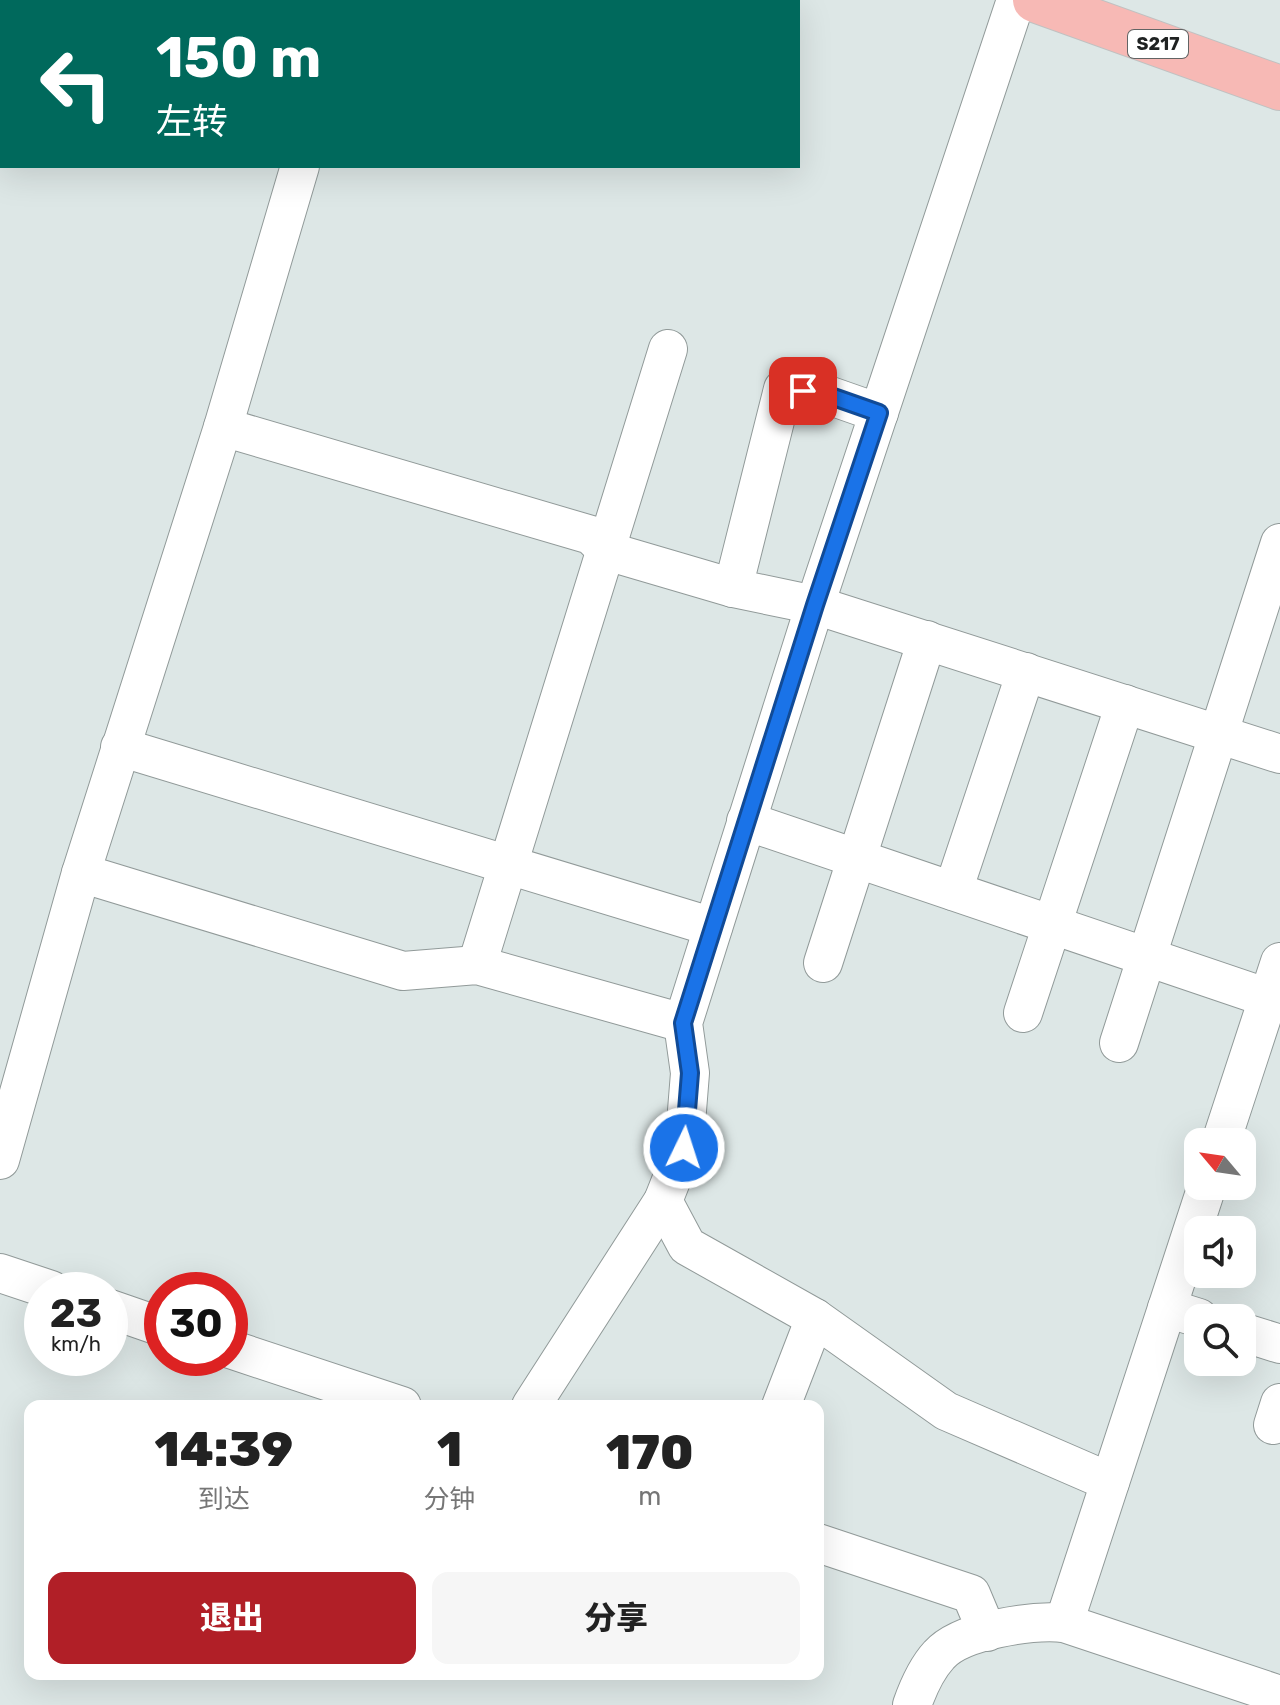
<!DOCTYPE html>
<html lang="zh">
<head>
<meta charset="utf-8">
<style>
	body { margin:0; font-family:Rubik,"Noto Sans SC",sans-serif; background:#f6f6f6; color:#222; height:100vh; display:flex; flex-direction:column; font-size:30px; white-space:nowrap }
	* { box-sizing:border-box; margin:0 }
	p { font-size:26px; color:#767676 }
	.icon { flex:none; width:44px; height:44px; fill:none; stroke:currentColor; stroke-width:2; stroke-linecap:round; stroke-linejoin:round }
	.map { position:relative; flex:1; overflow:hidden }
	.side { position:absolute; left:24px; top:1400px; width:800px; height:280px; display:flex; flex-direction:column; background:#fff; border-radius:16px; box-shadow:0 8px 32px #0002 }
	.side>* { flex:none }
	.hud { position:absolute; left:0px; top:0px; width:800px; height:168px; box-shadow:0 8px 32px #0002; background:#00695c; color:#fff; overflow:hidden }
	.needle { width:52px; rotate:299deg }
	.controls { position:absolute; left:1184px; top:1128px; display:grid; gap:16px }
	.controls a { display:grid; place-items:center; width:72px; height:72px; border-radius:16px; background:#fff; box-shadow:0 8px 32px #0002; font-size:40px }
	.speed { position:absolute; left:24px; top:1272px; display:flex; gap:16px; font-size:40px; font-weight:700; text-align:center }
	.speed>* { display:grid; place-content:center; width:104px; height:104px; border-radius:50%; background:#fff; box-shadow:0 8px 32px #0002; line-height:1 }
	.speed small { font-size:20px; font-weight:400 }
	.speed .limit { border:12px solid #d22; background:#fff; color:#111 }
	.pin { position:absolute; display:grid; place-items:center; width:68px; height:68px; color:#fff; margin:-34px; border-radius:16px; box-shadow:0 4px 12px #0006 }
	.me { position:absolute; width:88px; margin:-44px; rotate:4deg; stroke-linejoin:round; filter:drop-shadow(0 0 6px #0008) }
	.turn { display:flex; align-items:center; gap:28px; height:168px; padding:0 24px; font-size:36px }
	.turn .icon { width:104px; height:104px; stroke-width:2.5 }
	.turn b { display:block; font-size:56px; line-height:68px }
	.eta { display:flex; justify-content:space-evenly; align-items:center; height:136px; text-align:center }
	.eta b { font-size:48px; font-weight:800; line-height:56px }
	.cta { display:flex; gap:16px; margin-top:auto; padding:16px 24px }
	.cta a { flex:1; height:92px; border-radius:16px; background:#b11f27; color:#fff; font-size:32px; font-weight:800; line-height:92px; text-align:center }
	.cta a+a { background:#f6f6f6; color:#222 }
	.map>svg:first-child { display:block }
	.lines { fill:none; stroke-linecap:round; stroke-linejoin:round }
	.minor-casing { stroke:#919a99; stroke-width:40 }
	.major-casing { stroke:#c0c1c1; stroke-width:46 }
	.minor { stroke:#fff; stroke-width:38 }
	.major { stroke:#f7b9b5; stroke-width:44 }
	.route-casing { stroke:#114b97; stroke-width:20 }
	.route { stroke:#1a73e8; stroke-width:14 }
	.labels { text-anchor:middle; stroke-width:8; stroke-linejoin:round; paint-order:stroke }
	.shield { fill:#fff; stroke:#626464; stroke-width:2 }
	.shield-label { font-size:18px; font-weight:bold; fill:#1f2222 }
</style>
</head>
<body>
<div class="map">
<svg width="1280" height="1705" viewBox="0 0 1280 1705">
	<rect width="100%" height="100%" fill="#dde7e6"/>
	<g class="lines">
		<defs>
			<g id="minor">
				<polyline points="349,2 350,0"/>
				<polyline points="223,427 591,535 607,551 733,588 815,605 1280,754"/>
				<polyline points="733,588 783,389 822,393 879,413"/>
				<polyline points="120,747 713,927"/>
				<polyline points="746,821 1280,1002"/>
				<polyline points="81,873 403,971 477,965 683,1023"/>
				<polyline points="953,891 1026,672"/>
				<polyline points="823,963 927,640"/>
				<polyline points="477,965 668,349"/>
				<polyline points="1023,1013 1125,704"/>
				<polyline points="1119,1043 1280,543"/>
				<polyline points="1221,1142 1280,962"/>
				<polyline points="0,1160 81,873 223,427 300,166"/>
				<polyline points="663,1201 687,1246 815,1318 946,1411 1110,1482"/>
				<polyline points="0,1273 51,1290"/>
				<polyline points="1167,1308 1199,1318"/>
				<polyline points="110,1309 162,1327"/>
				<polyline points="1242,1332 1280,1344"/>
				<polyline points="230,1349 402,1406"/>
				<polyline points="531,1406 663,1201 684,1148 690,1073 683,1023 815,605 1016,0"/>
				<polyline points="781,1406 815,1318"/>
				<polyline points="1273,1425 1280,1403"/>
				<polyline points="818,1543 971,1594 987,1632"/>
				<polyline points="1064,1623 1207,1186"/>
				<path d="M 912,1705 C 918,1688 927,1668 939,1655 C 961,1630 1032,1620 1064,1623 L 1280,1695"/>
			</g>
			<polyline id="major" points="1035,0 1280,88"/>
		</defs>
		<use href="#minor" class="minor-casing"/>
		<use href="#major" class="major-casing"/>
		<use href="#minor" class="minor"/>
		<use href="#major" class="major"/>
	</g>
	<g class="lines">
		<defs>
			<polyline id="route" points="684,1148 690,1073 683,1023 815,605 879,413 822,393 803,391"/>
		</defs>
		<use href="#route" class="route-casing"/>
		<use href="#route" class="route"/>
	</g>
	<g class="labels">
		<rect class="shield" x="1128" y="30" width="60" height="28" rx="6"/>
		<g class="shield-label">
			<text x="1158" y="50">S217</text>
		</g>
	</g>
</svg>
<div class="controls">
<a><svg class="needle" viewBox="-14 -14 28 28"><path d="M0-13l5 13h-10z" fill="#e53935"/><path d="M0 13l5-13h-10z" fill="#767676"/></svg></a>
<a><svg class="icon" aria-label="sound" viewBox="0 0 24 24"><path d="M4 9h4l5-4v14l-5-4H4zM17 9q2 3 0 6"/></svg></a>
<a><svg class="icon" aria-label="search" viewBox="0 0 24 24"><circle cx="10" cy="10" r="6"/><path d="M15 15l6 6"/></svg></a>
</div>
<div class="speed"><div>23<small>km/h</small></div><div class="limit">30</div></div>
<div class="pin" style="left:803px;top:391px;background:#d93025"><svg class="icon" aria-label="arrive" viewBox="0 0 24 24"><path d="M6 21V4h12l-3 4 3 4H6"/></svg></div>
<svg class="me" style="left:684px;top:1148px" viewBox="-20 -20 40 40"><circle r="17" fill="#1a73e8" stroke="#fff" stroke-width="3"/><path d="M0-11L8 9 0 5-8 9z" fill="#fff"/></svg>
<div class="hud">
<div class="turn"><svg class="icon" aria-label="left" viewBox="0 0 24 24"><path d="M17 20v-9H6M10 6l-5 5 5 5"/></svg><div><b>150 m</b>左转</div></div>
</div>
<section class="side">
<div class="eta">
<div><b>14:39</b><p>到达</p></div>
<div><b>1</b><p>分钟</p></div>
<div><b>170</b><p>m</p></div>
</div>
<div class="cta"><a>退出</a><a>分享</a></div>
</section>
</div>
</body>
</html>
